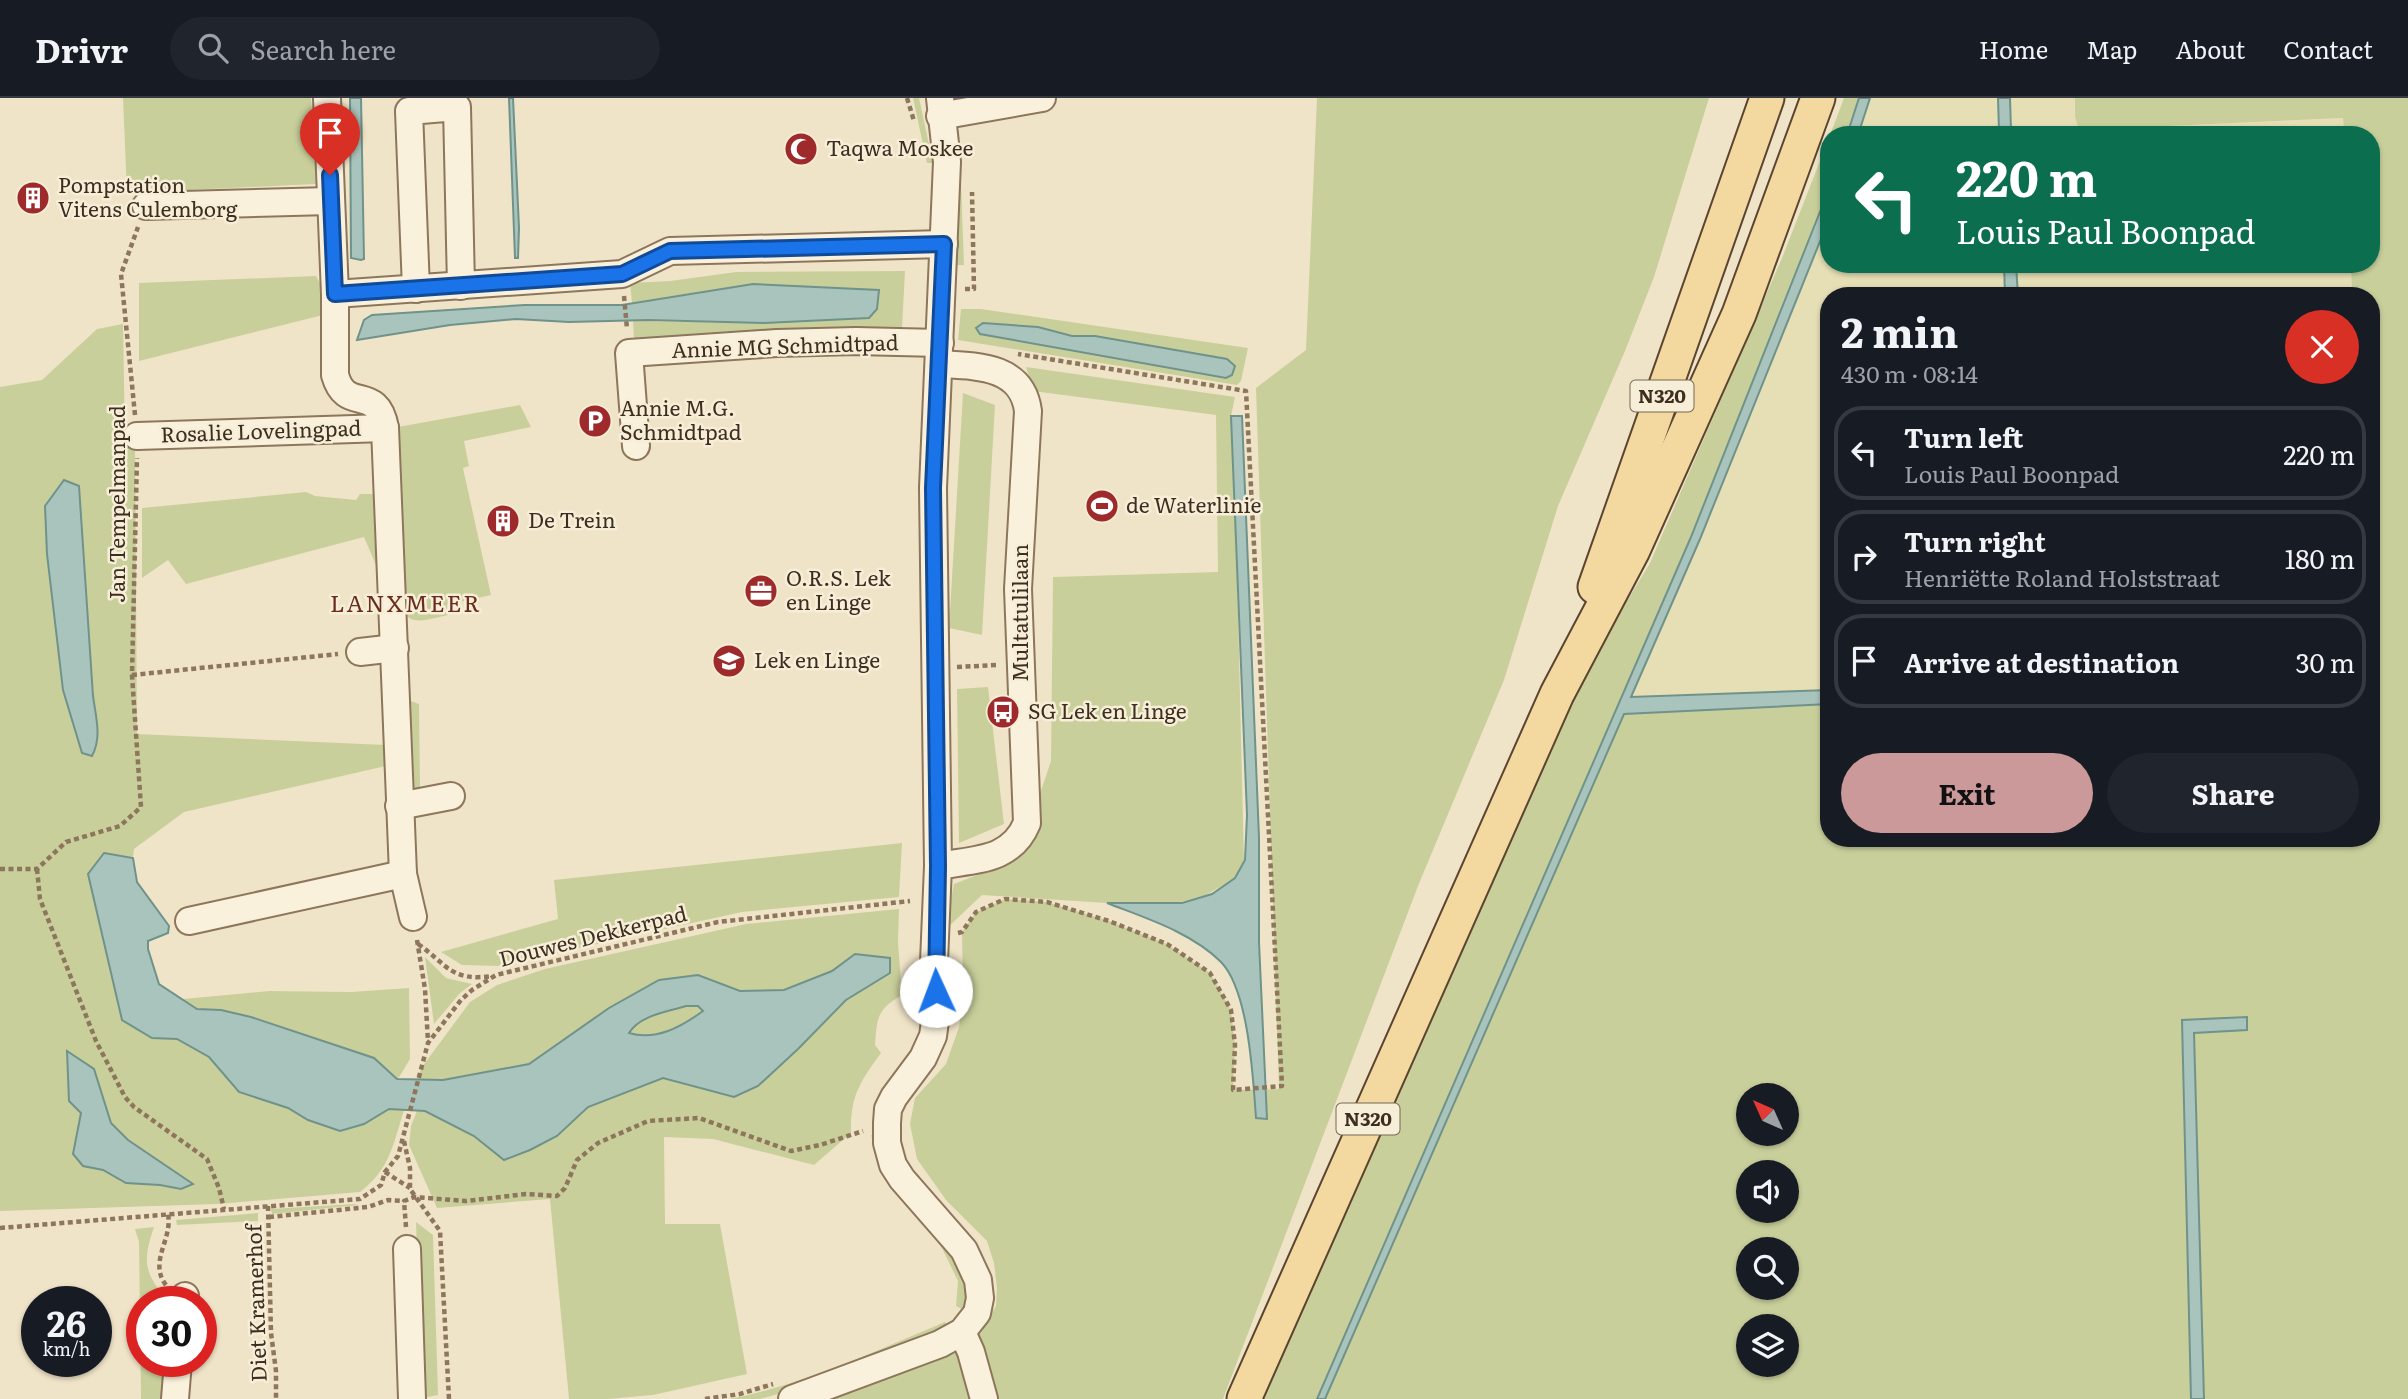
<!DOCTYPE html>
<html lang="en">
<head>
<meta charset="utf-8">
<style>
	body { margin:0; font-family:Literata,serif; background:#20242c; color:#f1f3f6; height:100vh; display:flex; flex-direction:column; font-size:26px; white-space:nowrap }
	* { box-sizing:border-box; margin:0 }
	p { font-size:23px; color:#9ea1a6 }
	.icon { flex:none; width:38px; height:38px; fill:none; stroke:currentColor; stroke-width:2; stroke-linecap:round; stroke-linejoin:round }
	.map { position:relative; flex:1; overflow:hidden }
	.panel { position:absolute; left:1820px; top:189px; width:560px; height:560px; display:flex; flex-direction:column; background:#171b24; border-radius:28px; box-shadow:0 2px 5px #0004 }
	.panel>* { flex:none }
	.guide { position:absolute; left:1820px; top:28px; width:560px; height:147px; border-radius:28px; box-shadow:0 2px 5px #0004; background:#0b6e4f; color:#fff; overflow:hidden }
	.needle { width:46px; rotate:315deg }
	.tools { position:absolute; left:1736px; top:985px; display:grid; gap:14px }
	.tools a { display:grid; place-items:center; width:63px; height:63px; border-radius:50%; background:#171b24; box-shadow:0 2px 5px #0004; font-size:35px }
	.speed { position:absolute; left:21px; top:1188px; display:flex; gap:14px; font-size:35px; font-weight:700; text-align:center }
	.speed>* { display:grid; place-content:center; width:91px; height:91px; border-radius:50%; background:#171b24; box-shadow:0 2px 5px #0004; line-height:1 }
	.speed small { font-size:18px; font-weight:400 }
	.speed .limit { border:10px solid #d22; background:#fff; color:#111 }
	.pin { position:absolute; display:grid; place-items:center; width:60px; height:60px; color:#fff; margin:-72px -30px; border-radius:50% 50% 50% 0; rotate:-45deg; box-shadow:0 0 7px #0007 }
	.pin .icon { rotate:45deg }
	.me { position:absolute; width:77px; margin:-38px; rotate:358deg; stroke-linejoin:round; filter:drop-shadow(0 0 5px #0008) }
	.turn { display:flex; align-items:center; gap:24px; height:147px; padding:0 21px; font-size:32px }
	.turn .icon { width:91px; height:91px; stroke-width:2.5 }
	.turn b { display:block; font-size:49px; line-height:60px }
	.round { display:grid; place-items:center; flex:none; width:74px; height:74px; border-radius:37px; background:#20242c }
	.overview { display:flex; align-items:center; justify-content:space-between; height:119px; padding:0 21px }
	h1 { font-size:42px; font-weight:700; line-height:52px }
	.action { display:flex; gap:14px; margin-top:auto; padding:14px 21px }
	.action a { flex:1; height:80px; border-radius:42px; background:#cc999b; color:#111; font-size:28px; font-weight:700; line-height:80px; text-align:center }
	.action a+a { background:#20242c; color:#f1f3f6 }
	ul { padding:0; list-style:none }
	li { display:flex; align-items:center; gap:21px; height:94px; margin:0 14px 10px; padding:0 7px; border:4px solid #363941; border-radius:28px }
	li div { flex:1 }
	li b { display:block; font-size:26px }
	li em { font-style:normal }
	header { display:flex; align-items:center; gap:42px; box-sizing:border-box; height:98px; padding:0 35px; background:#171b24; border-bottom:2px solid #363941 }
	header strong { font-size:33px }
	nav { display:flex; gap:38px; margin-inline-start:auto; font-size:24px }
	.search { width:490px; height:63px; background:#20242c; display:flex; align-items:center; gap:18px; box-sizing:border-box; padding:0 24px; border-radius:38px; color:#9ea1a6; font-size:26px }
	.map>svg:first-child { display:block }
	.farmland { fill:#e6deb5 }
	.green { fill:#c9cf9b; fill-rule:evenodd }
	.water { fill:#a9c4bc; stroke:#6f938a; stroke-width:2; fill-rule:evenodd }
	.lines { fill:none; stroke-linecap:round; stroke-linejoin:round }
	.minor-casing { stroke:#8d765c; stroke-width:30 }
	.major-casing { stroke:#5b4430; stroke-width:37 }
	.path { stroke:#8d765c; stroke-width:4.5; stroke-dasharray:5 3.5; stroke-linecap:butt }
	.minor { stroke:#faf1dc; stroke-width:26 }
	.major { stroke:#f3d9a0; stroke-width:33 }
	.route-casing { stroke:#114b97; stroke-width:18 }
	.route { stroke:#1a73e8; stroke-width:12 }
	.labels { text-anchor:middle; stroke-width:5; stroke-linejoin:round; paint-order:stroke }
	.shield { fill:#f7eed8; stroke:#756857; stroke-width:2 }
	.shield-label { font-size:19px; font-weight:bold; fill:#3d2e20 }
	.poi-label { font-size:21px; fill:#3d2e20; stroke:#f7eed8; text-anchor:start }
	.street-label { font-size:21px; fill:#3d2e20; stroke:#f7eed8 }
	.neighbourhood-label { font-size:23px; letter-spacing:2px; fill:#6b2e1e; stroke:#f7eed8 }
</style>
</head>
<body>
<header>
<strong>Drivr</strong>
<div class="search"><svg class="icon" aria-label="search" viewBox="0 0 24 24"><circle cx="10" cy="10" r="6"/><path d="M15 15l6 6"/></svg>Search here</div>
<nav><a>Home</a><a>Map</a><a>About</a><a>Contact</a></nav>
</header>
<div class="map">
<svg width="2408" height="1301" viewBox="0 0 2408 1301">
	<rect width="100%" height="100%" fill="#f0e4c8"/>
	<g class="farmland">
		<polygon points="1870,0 2075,0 2075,19 2079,32 2344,20 2345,37 1858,37"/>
		<polygon points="1829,121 1829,166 2351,166 2352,198 1829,198 1829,606 1624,615 1700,441"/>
	</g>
	<g class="green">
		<polygon points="123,0 311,0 316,86 127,95"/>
		<polygon points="913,0 919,0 933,65 927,65"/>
		<polygon points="1317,0 1709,0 1654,179 1625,253 1558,408 1504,582 1418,788 1223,1301 832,1301 959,1254 977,1241 996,1208 997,1190 994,1165 987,1143 946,1102 917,1061 910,1026 915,1000 946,966 959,929 963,898 962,834 976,814 1005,801 1047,804 1109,823 1167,846 1210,875 1231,912 1235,947 1233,992 1279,991 1256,290 1306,252"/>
		<polygon points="1844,0 1870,0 1858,37 1830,37"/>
		<path d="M 2075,0 L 2408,0 L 2408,1301 L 1261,1301 L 1554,624 L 1650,465 L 1782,160 L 1829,40 L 1829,121 L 1700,441 L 1625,615 L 1829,606 L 1829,740 L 2371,740 L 2371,198 L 2352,198 L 2351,166 L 2371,166 L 2371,37 L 2345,37 L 2343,20 L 2079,32 L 2075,19 ZM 1748,998 L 1787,998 L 1787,1036 L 1748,1036 ZM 1748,1074 L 1787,1074 L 1787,1113 L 1748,1113 ZM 1748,1152 L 1787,1152 L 1787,1190 L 1748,1190 ZM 1748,1228 L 1787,1228 L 1787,1267 L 1748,1267 Z"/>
		<polygon points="951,29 959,32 964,167 953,167"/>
		<polygon points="905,173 902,230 898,236 634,243 633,223 764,225 869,220 879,192 753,186 632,205 630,185 670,183 736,174"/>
		<polygon points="316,178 327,198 323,217 139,263 139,185"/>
		<path d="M 961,211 L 981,211 L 1248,250 L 1241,283 L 1237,287 L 958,242 ZM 983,225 L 1038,229 L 1072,238 L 1095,238 L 1227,261 L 1235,269 Z"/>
		<path d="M 123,226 L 125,343 L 135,343 L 137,636 L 386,647 L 386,668 L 184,714 L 134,751 L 133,760 L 104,755 L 152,940 L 177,941 L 209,959 L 239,994 L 288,1010 L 308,1022 L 364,1026 L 389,1011 L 404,1012 C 393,1047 390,1071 360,1094 L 217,1106 L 0,1113 L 0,289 L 42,282 L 97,231 Z"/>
		<polygon points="1026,269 1235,299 1231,318 1237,474 1244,763 1235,780 1206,797 1177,805 1107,805 982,797 945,832 954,786 1018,761 1051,663 1053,479 1218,474 1216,317 1033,293"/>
		<polygon points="963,295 995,307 982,537 949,530"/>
		<path d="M 520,307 L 531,329 L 464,343 L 469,368 L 463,370 L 491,497 L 447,507 L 448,517 C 433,520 406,531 403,509 L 398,329 Z"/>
		<polygon points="306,394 315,398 356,402 360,396 377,396 384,486 364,439 186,486 168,462 142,480 142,410"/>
		<polygon points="988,589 1004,726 959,745 957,591"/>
		<polygon points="408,602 419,606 420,690 408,691"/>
		<polygon points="902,745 899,799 742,814 498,868 462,867 441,854 558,821 554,782"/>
		<path d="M 899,811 L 898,845 L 902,897 C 877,911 877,920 875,947 L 881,955 C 860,984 850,998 851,1035 L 814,1067 L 713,1041 L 664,1039 L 665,1126 L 720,1126 L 747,1276 L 653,1297 L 608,1301 L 569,1301 L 550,1101 L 437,1110 L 409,1047 L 411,1028 L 417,1013 C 445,1014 483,1045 505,1062 L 530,1052 L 557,1038 L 587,1009 L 663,980 L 696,988 L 758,988 L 798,951 L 846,902 L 890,875 L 855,856 L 832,873 L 784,892 L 740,893 L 698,877 L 659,882 L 609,910 L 529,966 L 443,982 L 417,981 L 422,969 L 470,904 L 497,887 L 545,871 L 746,826 Z"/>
		<polygon points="425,859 446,880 472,886 460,895 434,926"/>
		<polygon points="409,890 410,961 398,981 375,961 251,918 196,910 183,901 269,893 351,894"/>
		<path d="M 686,908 L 698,908 L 703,913 C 680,929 656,942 629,935 C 640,917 666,914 686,908 Z"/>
		<polygon points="871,1037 877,1037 958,1161 967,1197 964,1212 956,1208 958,1183 941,1148 883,1074"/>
		<polygon points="354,1106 358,1107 272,1116 271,1111"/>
		<polygon points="258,1115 258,1123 177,1127 176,1122"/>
		<polygon points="416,1124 433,1137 438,1297 422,1300"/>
		<path d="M 154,1129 C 142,1165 144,1175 169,1204 L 142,1204 L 142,1264 L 168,1264 L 163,1301 L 141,1301 L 139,1144 L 135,1131 Z"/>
		<path d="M 945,1224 L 949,1230 L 799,1290 L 760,1301 L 730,1301 C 805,1286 875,1253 945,1224 Z"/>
	</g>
	<g class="water">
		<polygon points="350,0 361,0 364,161 361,162 351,160"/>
		<polygon points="509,0 513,0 519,130 518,160 515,160"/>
		<polygon points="1859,0 1870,0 1858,37 1847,37"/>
		<polygon points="1998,0 2010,0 2011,32 1999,33"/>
		<polygon points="1829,91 1829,121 1700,441 1631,599 1829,592 1829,606 1624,616 1332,1285 1325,1301 1317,1301 1691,439"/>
		<polygon points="2004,166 2016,166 2018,198 2005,198"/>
		<polygon points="753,186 879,192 877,211 869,220 764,225 648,222 569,224 516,221 450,227 357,242 364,222 372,217 525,207 622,207"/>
		<polygon points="983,225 1038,229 1072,238 1095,238 1227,261 1235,268 1232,277 1226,280 980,236 976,230"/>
		<path d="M 1231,318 L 1242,318 L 1259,740 L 1259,844 L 1267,1021 L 1256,1020 C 1253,980 1249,893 1221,864 C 1191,834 1145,820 1107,805 L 1182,805 L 1212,796 L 1235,780 L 1245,762 L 1247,717 Z"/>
		<path d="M 64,382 L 79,388 L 93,598 C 96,620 102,639 92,658 L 82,655 L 63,592 L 47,456 L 45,408 Z"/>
		<path d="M 104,755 L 133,760 L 137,784 L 169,828 L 168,835 L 148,843 L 148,851 L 159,886 L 197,911 L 221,912 L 251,919 L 374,960 L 397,981 L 443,982 L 529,966 L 609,910 L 659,882 L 698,877 L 740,893 L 784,892 L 832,873 L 855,856 L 890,860 L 890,875 L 846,902 L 798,951 L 758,988 L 734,999 L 663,980 L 588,1009 L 557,1038 L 530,1052 L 504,1062 L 474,1038 L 425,1013 L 389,1011 L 364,1026 L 340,1033 L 308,1022 L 288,1010 L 239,994 L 209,959 L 177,941 L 152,940 L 122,922 L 88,776 ZM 686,908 L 698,908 L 703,913 C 681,929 656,943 629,935 C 640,917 667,914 686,908 Z"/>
		<polygon points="2247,919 2247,932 2194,935 2204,1301 2191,1301 2182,922"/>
		<polygon points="67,953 94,971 111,1025 128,1042 193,1086 181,1091 160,1087 126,1085 103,1072 83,1068 73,1056 81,1015 69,1003"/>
	</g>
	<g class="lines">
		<defs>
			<g id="minor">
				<path d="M 327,0 L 335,196 L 335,277 C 346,317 377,284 385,330 L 403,776 L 413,819"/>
				<polyline points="940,18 1042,0"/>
				<polyline points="146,108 330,103"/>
				<polyline points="416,191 409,13 457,9 461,188"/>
				<polyline points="335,196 622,176 670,153 944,146"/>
				<polyline points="137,338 385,330"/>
				<polyline points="636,348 629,255 777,245 856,243 940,245"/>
				<polyline points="360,554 395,550"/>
				<polyline points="399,708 451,698"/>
				<path d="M 938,768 C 974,761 1011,764 1027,725 L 1018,491 L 1028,313 C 1022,267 976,268 939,266"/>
				<polyline points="189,823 403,776"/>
				<polyline points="407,1151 412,1301"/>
				<polyline points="184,1204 185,1198"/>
				<polyline points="962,1234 971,1254 984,1301"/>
				<polyline points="175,1301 178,1264"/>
				<polyline points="792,1301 940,1246 962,1234 977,1215 980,1200 978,1182 964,1152 902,1081 893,1067 887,1045 887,1025 888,1011 894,999 923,960 933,938 936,916 934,864 938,768 933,390 947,64 940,0"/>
			</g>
			<g id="major">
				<polyline points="1595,489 1767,0"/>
				<polyline points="1244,1301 1557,596 1633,452 1739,216 1818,0"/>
			</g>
		</defs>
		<use href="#minor" class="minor-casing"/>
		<use href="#major" class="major-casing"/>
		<g class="path">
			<polyline points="907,0 914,23"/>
			<polyline points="965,191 974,191 972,94"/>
			<polyline points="624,198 627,231"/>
			<polyline points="135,317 121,176 138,129"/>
			<polyline points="957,569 998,567"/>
			<polyline points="132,577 338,556"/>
			<polyline points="0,771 37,771 66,744 120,728 141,709 132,577 137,360"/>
			<polyline points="37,771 40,801 96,943 125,999 134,1009 207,1061 219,1090 224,1111"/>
			<polyline points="958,835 962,834 976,814 1005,801 1047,804 1109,823 1167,846 1210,875 1231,912 1235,947 1233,992 1282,988 1246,293 1018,256"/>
			<polyline points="417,842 425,891 428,944"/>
			<path d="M 418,846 C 447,866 450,884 492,878"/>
			<polyline points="404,1043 410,1070 410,1091 440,1133 449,1301"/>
			<polyline points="385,1074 410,1090"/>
			<polyline points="268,1108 271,1235 276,1273 276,1301"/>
			<polyline points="269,1119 368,1109 388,1102 404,1103"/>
			<polyline points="406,1129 404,1103 414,1099 466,1103 526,1096 557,1098 565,1090 577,1062 598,1045 648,1023 699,1020 791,1053 820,1047 863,1033"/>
			<polyline points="0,1130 360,1101 381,1087 385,1074 398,1058 428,945 461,902 472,892 496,877 718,824 910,803"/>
			<path d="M 166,1187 C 148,1164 173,1141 168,1116"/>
			<polyline points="705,1301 740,1296 773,1286"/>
		</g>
		<use href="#minor" class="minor"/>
		<use href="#major" class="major"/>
	</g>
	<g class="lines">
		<defs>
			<polyline id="route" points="330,77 335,196 622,176 670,153 944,146 933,390 938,768 936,893"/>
		</defs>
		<use href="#route" class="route-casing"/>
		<use href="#route" class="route"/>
	</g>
	<defs>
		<symbol id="mosque-disc" viewBox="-11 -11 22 22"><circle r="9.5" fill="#9e2a2b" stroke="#f7eed8"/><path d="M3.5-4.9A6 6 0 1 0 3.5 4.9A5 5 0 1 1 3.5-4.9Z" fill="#fff"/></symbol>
		<symbol id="building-disc" viewBox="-11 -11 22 22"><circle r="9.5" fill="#9e2a2b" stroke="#f7eed8"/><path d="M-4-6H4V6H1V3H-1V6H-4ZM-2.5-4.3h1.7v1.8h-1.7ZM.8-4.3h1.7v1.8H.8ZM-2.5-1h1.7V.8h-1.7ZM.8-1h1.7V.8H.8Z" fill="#fff"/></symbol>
		<symbol id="parking-disc" viewBox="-11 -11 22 22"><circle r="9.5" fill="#9e2a2b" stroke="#f7eed8"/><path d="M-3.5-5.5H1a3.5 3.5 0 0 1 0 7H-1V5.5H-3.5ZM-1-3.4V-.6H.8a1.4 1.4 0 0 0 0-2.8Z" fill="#fff"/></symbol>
		<symbol id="stadium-disc" viewBox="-11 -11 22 22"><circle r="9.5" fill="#9e2a2b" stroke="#f7eed8"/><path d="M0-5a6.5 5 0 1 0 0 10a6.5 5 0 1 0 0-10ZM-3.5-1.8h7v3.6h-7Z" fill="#fff"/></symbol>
		<symbol id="office-disc" viewBox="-11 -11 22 22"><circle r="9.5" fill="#9e2a2b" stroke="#f7eed8"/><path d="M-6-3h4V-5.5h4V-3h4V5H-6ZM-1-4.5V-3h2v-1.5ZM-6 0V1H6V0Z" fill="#fff"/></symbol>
		<symbol id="school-disc" viewBox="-11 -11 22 22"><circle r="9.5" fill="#9e2a2b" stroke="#f7eed8"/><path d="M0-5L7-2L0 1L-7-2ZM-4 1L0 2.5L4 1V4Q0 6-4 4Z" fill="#fff"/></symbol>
		<symbol id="bus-disc" viewBox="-11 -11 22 22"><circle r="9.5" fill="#9e2a2b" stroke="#f7eed8"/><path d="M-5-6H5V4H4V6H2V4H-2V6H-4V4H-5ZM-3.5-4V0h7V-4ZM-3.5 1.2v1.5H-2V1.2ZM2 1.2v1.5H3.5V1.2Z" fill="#fff"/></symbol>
	</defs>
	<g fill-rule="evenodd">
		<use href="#mosque-disc" x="782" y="32" width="38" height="38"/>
		<use href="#building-disc" x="14" y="81" width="38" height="38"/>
		<use href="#parking-disc" x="576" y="304" width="38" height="38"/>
		<use href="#stadium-disc" x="1083" y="389" width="38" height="38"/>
		<use href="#building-disc" x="484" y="404" width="38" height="38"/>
		<use href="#office-disc" x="742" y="474" width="38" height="38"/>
		<use href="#school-disc" x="710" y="544" width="38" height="38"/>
		<use href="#bus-disc" x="984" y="595" width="38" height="38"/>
	</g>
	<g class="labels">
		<g class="shield">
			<rect x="1630.5" y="282.5" width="63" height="31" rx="5"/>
			<rect x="1336.5" y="1005.5" width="63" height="31" rx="5"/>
		</g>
		<g class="shield-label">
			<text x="1662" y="305">N320</text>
			<text x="1368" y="1028">N320</text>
		</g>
		<g class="poi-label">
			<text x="826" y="58">Taqwa Moskee</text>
			<text x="58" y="95">Pompstation<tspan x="58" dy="24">Vitens Culemborg</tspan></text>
			<text x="620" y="318">Annie M.G.<tspan x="620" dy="24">Schmidtpad</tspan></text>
			<text x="1126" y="415">de Waterlinie</text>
			<text x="528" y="430">De Trein</text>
			<text x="786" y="488">O.R.S. Lek<tspan x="786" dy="24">en Linge</tspan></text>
			<text x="754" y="570">Lek en Linge</text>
			<text x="1028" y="621">SG Lek en Linge</text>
		</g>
		<g class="street-label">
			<text transform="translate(785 249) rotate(-2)" y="7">Annie MG Schmidtpad</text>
			<text transform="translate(261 334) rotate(-2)" y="7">Rosalie Lovelingpad</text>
			<text transform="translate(118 406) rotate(-90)" y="7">Jan Tempelmanpad</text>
			<text transform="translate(1021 515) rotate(-90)" y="7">Multatulilaan</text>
			<text transform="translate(593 839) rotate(-14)" y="7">Douwes Dekkerpad</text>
			<text transform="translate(257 1205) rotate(-92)" y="7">Diet Kramerhof</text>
		</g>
		<g class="neighbourhood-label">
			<text x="406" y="514">LANXMEER</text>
		</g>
	</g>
</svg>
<div class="tools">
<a><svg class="needle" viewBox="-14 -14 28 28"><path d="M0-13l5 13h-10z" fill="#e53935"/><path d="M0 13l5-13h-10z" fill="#9ea1a6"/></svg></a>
<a><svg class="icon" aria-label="sound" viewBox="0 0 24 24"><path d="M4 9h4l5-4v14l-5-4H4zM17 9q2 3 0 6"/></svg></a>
<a><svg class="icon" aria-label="search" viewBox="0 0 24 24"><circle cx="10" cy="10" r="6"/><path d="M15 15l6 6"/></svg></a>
<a><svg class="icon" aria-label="layers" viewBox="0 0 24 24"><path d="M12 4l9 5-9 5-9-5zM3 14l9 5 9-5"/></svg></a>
</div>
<div class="speed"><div>26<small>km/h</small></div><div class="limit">30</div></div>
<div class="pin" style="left:330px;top:77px;background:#d93025"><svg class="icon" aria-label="arrive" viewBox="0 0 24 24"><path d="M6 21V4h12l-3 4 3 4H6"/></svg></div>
<svg class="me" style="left:936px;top:893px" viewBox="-20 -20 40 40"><circle r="19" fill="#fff"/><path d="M0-13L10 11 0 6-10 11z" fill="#1a73e8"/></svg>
<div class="guide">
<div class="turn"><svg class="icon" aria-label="left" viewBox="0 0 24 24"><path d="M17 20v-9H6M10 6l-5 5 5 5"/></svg><div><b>220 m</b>Louis Paul Boonpad</div></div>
</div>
<section class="panel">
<div class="overview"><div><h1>2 min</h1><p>430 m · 08:14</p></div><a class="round" style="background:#d93025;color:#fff"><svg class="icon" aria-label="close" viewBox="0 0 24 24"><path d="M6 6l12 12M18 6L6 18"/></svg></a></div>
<ul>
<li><svg class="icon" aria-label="left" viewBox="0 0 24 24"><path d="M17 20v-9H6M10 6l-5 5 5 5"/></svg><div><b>Turn left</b><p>Louis Paul Boonpad</p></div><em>220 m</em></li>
<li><svg class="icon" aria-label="right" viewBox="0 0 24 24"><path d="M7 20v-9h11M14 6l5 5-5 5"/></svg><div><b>Turn right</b><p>Henriëtte Roland Holststraat</p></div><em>180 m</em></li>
<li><svg class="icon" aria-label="arrive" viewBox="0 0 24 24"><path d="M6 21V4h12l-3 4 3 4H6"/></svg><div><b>Arrive at destination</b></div><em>30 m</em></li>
</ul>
<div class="action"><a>Exit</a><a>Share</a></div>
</section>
</div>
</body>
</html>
